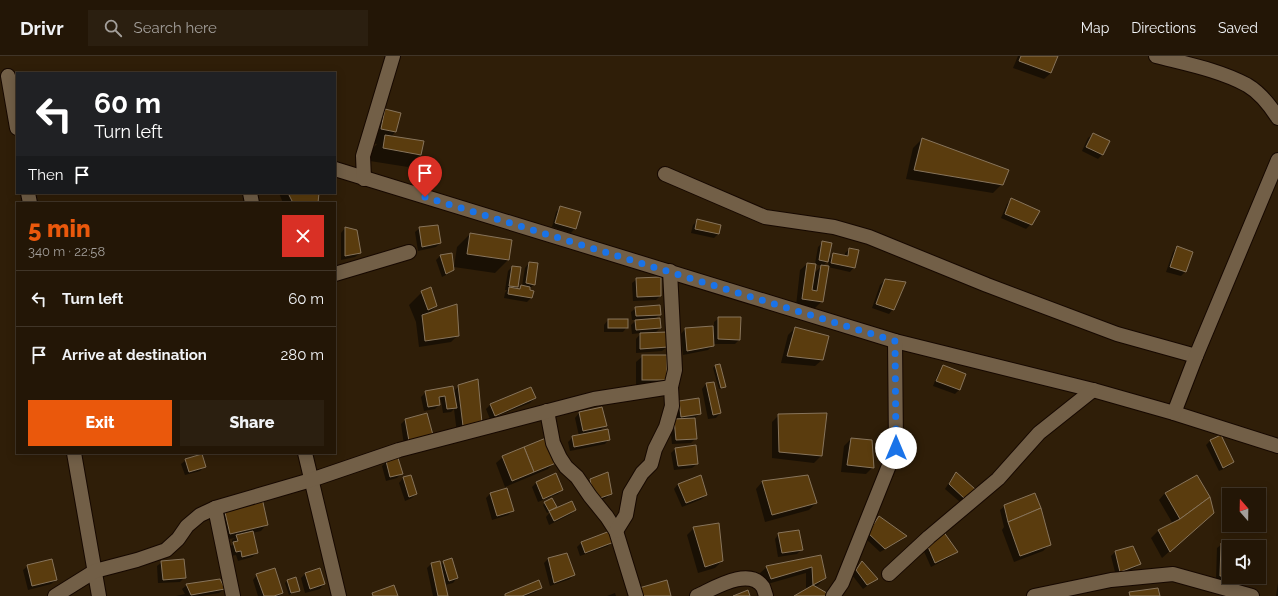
<!DOCTYPE html>
<html lang="en">
<head>
<meta charset="utf-8">
<style>
	body { margin:0; font-family:Raleway,sans-serif; background:#2b1f10; color:#f1f3f6; height:100vh; display:flex; flex-direction:column; font-size:15px; white-space:nowrap }
	* { box-sizing:border-box; margin:0 }
	p { font-size:13px; color:#a39f9b }
	.icon { flex:none; width:22px; height:22px; fill:none; stroke:currentColor; stroke-width:2; stroke-linecap:round; stroke-linejoin:round }
	.map { position:relative; flex:1; overflow:hidden }
	.panel { position:absolute; left:16px; top:146px; width:320px; height:252px; display:flex; flex-direction:column; background:#231606; border-radius:0px; box-shadow:0 2px 10px #0003,0 0 0 1px #403528 }
	.panel>* { flex:none }
	.guide { position:absolute; left:16px; top:16px; width:320px; height:122px; border-radius:0px; box-shadow:0 2px 10px #0003,0 0 0 1px #403528; background:#202124; color:#fff; overflow:hidden }
	.needle { width:26px; rotate:340deg }
	.controls { position:absolute; left:1222px; top:432px; display:grid; gap:8px }
	.controls a { display:grid; place-items:center; width:44px; height:44px; border-radius:0px; background:#231606; box-shadow:0 2px 10px #0003,0 0 0 1px #403528; font-size:20px }
	.pin { position:absolute; display:grid; place-items:center; width:34px; height:34px; color:#fff; margin:-41px -17px; border-radius:50% 50% 50% 0; rotate:-45deg; box-shadow:0 0 4px #0007 }
	.pin .icon { rotate:45deg }
	.me { position:absolute; width:44px; margin:-22px; rotate:0deg; stroke-linejoin:round; filter:drop-shadow(0 0 3px #0008) }
	.turn { display:flex; align-items:center; gap:14px; height:84px; padding:0 12px; font-size:18px }
	.turn .icon { width:52px; height:52px; stroke-width:2.5 }
	.turn b { display:block; font-size:28px; line-height:34px }
	.then { display:flex; align-items:center; height:38px; padding:0 12px; background:#0003; gap:8px; font-size:15px }
	.round { display:grid; place-items:center; flex:none; width:42px; height:42px; border-radius:0px; background:#2b1f10 }
	.summary { display:flex; align-items:center; justify-content:space-between; height:68px; padding:0 12px }
	h1 { font-size:24px; font-weight:800; line-height:30px; color:#ea580c }
	.button { display:flex; gap:8px; margin-top:auto; padding:8px 12px }
	.button a { flex:1; height:46px; border-radius:0px; background:#ea580c; color:#fff; font-size:16px; font-weight:800; line-height:46px; text-align:center }
	.button a+a { background:#2b1f10; color:#f1f3f6 }
	ul { padding:0; list-style:none }
	li { display:flex; align-items:center; gap:12px; height:56px; padding:0 12px; border-top:1px solid #403528 }
	li div { flex:1 }
	li b { display:block; font-size:15px }
	li em { font-style:normal }
	header { display:flex; align-items:center; gap:24px; box-sizing:border-box; height:56px; padding:0 20px; background:#231606; border-bottom:1px solid #403528 }
	header strong { font-size:19px }
	nav { display:flex; gap:22px; margin-inline-start:auto; font-size:14px }
	.search { width:280px; height:36px; background:#2b1f10; display:flex; align-items:center; gap:10px; box-sizing:border-box; padding:0 14px; border-radius:0px; color:#a39f9b; font-size:15px }
	.map>svg:first-child { display:block }
	.shadow { fill:#0007; fill-rule:evenodd }
	.building { fill:#5a3c0e; stroke:#87745b }
	.lines { fill:none; stroke-linecap:round; stroke-linejoin:round }
	.street-casing { stroke:#160800; stroke-width:16 }
	.street { stroke:#725f47; stroke-width:14 }
	.route { stroke:#1a73e8; stroke-width:7; stroke-dasharray:0 12.6 }
</style>
</head>
<body>
<header>
<strong>Drivr</strong>
<div class="search"><svg class="icon" aria-label="search" viewBox="0 0 24 24"><circle cx="10" cy="10" r="6"/><path d="M15 15l6 6"/></svg>Search here</div>
<nav><a>Map</a><a>Directions</a><a>Saved</a></nav>
</header>
<div class="map">
<svg width="1278" height="540" viewBox="0 0 1278 540">
	<rect width="100%" height="100%" fill="#2f1e08"/>
	<g class="shadow">
		<polygon points="1018,0 1057,0 1051,17 1044,23 1013,12"/>
		<polygon points="385,55 395,76 391,81 420,98 408,111 370,105 372,93 377,88 368,86 372,67"/>
		<polygon points="1093,78 1109,86 1102,99 1098,103 1082,95 1088,82"/>
		<polygon points="922,83 1002,128 993,137 906,123 913,92"/>
		<polygon points="279,137 318,137 317,147 283,147"/>
		<polygon points="1011,144 1031,168 1026,173 1001,162 1007,148"/>
		<polygon points="561,151 575,172 571,177 552,171 556,156"/>
		<polygon points="697,165 718,178 714,182 691,177 693,169"/>
		<polygon points="345,172 360,197 355,201 341,204 341,177"/>
		<polygon points="420,172 440,187 436,191 418,195 415,176"/>
		<polygon points="470,178 508,204 495,217 454,211 457,191"/>
		<path d="M 823,186 L 827,205 L 834,198 L 845,200 L 845,197 L 850,193 L 854,211 L 850,216 L 828,211 L 822,245 L 815,252 L 796,250 L 800,214 L 807,208 L 815,208 L 818,191 ZM 829,203 L 828,211 L 823,210 ZM 815,208 L 822,210 L 813,218 Z"/>
		<polygon points="1177,191 1191,196 1185,216 1181,220 1166,216 1173,196"/>
		<polygon points="451,198 453,214 448,218 442,221 436,204 440,200"/>
		<polygon points="529,207 534,228 528,235 533,236 531,242 527,246 504,242 505,237 507,234 505,234 508,215 512,211 517,230 514,233 518,234 522,230 525,212"/>
		<polygon points="637,223 660,240 656,244 633,245 632,227"/>
		<polygon points="885,224 893,253 889,258 872,252 880,229"/>
		<polygon points="422,236 436,250 428,258 458,279 451,286 419,291 416,266 409,249"/>
		<polygon points="636,252 660,258 655,263 660,272 654,278 667,291 662,295 636,297 636,283 641,277 632,278 631,269 636,264 632,264 631,256"/>
		<polygon points="719,262 739,284 735,288 713,288 713,289 708,294 683,299 681,278 685,273 714,270 714,266"/>
		<polygon points="608,264 627,271 623,276 604,276 604,269"/>
		<polygon points="795,272 822,304 815,310 781,307 788,279"/>
		<polygon points="643,300 666,324 659,331 636,331 636,306"/>
		<polygon points="715,310 725,330 719,333 713,312"/>
		<polygon points="943,311 965,319 959,334 955,338 933,330 939,315"/>
		<polygon points="706,328 720,357 716,362 708,363 702,333"/>
		<polygon points="459,330 481,366 457,377 454,353 451,356 443,357 441,344 439,344 439,349 435,353 424,355 421,341 426,336 453,336"/>
		<polygon points="530,332 535,342 530,347 490,363 486,353 490,349"/>
		<polygon points="680,346 700,358 694,362 696,382 691,387 672,388 670,369 677,364 675,351"/>
		<polygon points="579,357 605,369 601,374 595,375 596,377 609,383 605,388 570,395 568,386 573,381 579,380 575,362"/>
		<polygon points="826,358 821,400 814,407 772,402 772,366 779,359"/>
		<polygon points="405,364 432,378 404,389 401,368"/>
		<polygon points="851,383 873,411 866,418 841,416 844,390"/>
		<polygon points="1210,385 1233,406 1228,411 1219,415 1206,389"/>
		<polygon points="676,392 697,408 692,412 674,414 671,397"/>
		<polygon points="503,401 555,406 548,413 505,431 496,407"/>
		<polygon points="398,403 402,417 397,422 386,425 382,410 386,406"/>
		<polygon points="186,404 205,410 200,415 185,419 181,408"/>
		<polygon points="956,418 973,433 960,446 945,433 952,422"/>
		<polygon points="556,419 562,434 558,438 538,446 532,431 536,427"/>
		<polygon points="808,420 816,447 809,454 765,466 756,433 762,426"/>
		<polygon points="700,421 706,439 702,443 682,451 674,433 678,428"/>
		<polygon points="403,422 416,438 412,442 405,445 399,427"/>
		<polygon points="591,424 610,438 606,442 590,448 586,428"/>
		<polygon points="506,433 513,455 508,459 492,464 486,442 490,438"/>
		<polygon points="1165,437 1206,463 1162,502 1151,482 1158,475 1173,468 1159,444"/>
		<polygon points="545,447 556,451 552,455 575,454 571,458 549,469 546,461 551,455 547,457 543,449"/>
		<polygon points="1005,450 1050,488 1043,495 1014,506 1002,474 1004,471 1000,454"/>
		<polygon points="224,453 267,468 261,475 252,477 257,497 252,501 238,505 236,499 231,500 229,492 233,488 232,484 235,482 224,484 217,459"/>
		<polygon points="879,462 906,480 902,484 880,496 865,482 875,466"/>
		<polygon points="694,472 722,505 715,512 698,517 687,479"/>
		<polygon points="779,478 802,493 797,498 778,501 775,483"/>
		<polygon points="613,485 608,490 580,500 577,491 581,487"/>
		<polygon points="927,487 956,496 952,500 931,511 922,491"/>
		<polygon points="1222,488 1231,491 1229,491 1229,521 1226,524 1216,524 1217,492"/>
		<polygon points="1115,496 1140,508 1135,512 1116,520 1111,500"/>
		<polygon points="567,498 574,519 570,523 550,530 544,507 548,503"/>
		<polygon points="820,500 825,522 818,529 796,540 806,534 806,517 764,529 760,517 767,511"/>
		<polygon points="162,506 185,521 180,526 158,527 157,510"/>
		<polygon points="439,506 440,510 444,506 457,522 453,527 445,529 447,540 433,540 427,512 431,508"/>
		<polygon points="28,510 56,524 51,528 28,534 23,514"/>
		<polygon points="858,511 876,523 863,533 852,519"/>
		<polygon points="305,518 324,528 320,533 305,537 301,522"/>
		<polygon points="257,519 282,536 279,540 258,540 253,524"/>
		<polygon points="287,525 299,534 289,539 285,527"/>
		<polygon points="1278,527 1278,540 1276,540"/>
		<polygon points="187,529 224,533 219,537 201,540 176,540 185,538 182,533"/>
		<polygon points="541,532 536,536 526,540 504,540 505,539"/>
		<polygon points="615,537 616,540 607,540"/>
	</g>
	<g class="building">
		<polygon points="1021,0 1058,0 1051,17 1019,5"/>
		<polygon points="385,53 401,57 396,76 381,73"/>
		<polygon points="1093,77 1110,85 1103,99 1086,91"/>
		<polygon points="385,79 424,85 421,99 383,92"/>
		<polygon points="922,82 1009,114 1003,129 914,114"/>
		<polygon points="288,137 319,137 318,147 293,147"/>
		<polygon points="1011,142 1040,155 1032,169 1005,158"/>
		<polygon points="560,150 581,156 576,173 555,167"/>
		<polygon points="697,163 721,169 719,178 695,173"/>
		<polygon points="438,169 441,187 422,191 419,171"/>
		<polygon points="345,171 357,174 361,197 345,200"/>
		<polygon points="470,177 512,184 509,204 467,198"/>
		<polygon points="822,185 832,187 828,206 819,204"/>
		<polygon points="1177,190 1193,196 1186,216 1170,211"/>
		<polygon points="849,192 859,194 855,212 831,207 833,197 848,200"/>
		<polygon points="452,197 454,214 446,218 440,199"/>
		<polygon points="529,206 538,207 535,229 526,227"/>
		<polygon points="807,207 816,208 812,234 817,235 821,209 829,210 823,246 802,243"/>
		<polygon points="512,210 521,211 518,231 509,230"/>
		<polygon points="661,221 661,240 637,241 636,222"/>
		<polygon points="885,223 906,226 894,254 876,248"/>
		<polygon points="521,229 530,231 530,234 534,235 532,242 508,238 509,231 520,233"/>
		<polygon points="431,231 437,250 428,254 421,235"/>
		<polygon points="457,248 459,280 425,285 422,259"/>
		<polygon points="660,249 661,259 636,260 635,251"/>
		<polygon points="718,261 741,261 740,284 718,283"/>
		<polygon points="660,262 661,272 636,274 635,264"/>
		<rect x="608" y="263" width="20" height="9"/>
		<polygon points="713,270 714,290 687,295 685,272"/>
		<polygon points="795,271 829,280 823,304 787,300"/>
		<polygon points="667,276 668,291 640,293 640,277"/>
		<rect x="642" y="299" width="25" height="25"/>
		<polygon points="720,308 726,331 721,332 715,309"/>
		<polygon points="943,309 966,318 960,334 936,325"/>
		<polygon points="478,323 482,367 463,370 458,329"/>
		<polygon points="714,326 721,357 713,359 706,327"/>
		<polygon points="453,330 457,352 447,353 445,340 439,341 440,349 428,351 425,335"/>
		<polygon points="531,331 536,342 495,360 490,348"/>
		<polygon points="699,342 701,358 681,361 679,345"/>
		<polygon points="602,351 607,370 583,375 579,356"/>
		<polygon points="427,357 433,379 409,385 405,363"/>
		<polygon points="827,357 822,400 779,396 778,358"/>
		<polygon points="695,362 697,383 676,384 674,363"/>
		<polygon points="608,373 610,384 574,391 572,380"/>
		<polygon points="1221,379 1234,406 1223,412 1210,384"/>
		<polygon points="546,382 556,407 534,416 524,391"/>
		<polygon points="851,382 872,384 874,412 847,409"/>
		<polygon points="696,389 698,408 678,410 675,392"/>
		<polygon points="524,391 534,416 512,425 502,400"/>
		<polygon points="202,398 206,411 189,416 185,403"/>
		<polygon points="398,402 403,418 390,421 386,405"/>
		<polygon points="608,416 612,438 594,444 590,423"/>
		<polygon points="956,416 975,433 965,443 949,428"/>
		<polygon points="556,417 563,434 543,443 536,426"/>
		<polygon points="411,419 417,438 409,441 403,421"/>
		<polygon points="701,419 707,439 686,447 678,428"/>
		<polygon points="808,419 817,447 772,459 762,425"/>
		<polygon points="1197,419 1210,441 1180,463 1165,437"/>
		<polygon points="507,432 514,455 497,460 490,437"/>
		<polygon points="1035,437 1041,452 1008,466 1004,449"/>
		<polygon points="1210,441 1214,457 1170,496 1158,474 1180,463"/>
		<polygon points="262,442 268,469 230,478 224,452"/>
		<polygon points="552,442 557,451 549,455 544,446"/>
		<polygon points="572,445 576,454 554,465 549,455"/>
		<polygon points="1041,452 1051,489 1020,500 1008,466"/>
		<polygon points="879,460 907,480 885,493 868,477"/>
		<polygon points="719,467 723,505 705,511 693,471"/>
		<polygon points="799,474 803,494 782,497 778,477"/>
		<polygon points="253,475 258,497 242,501 241,495 236,496 233,486 238,485 236,479"/>
		<polygon points="610,475 614,486 585,497 581,486"/>
		<polygon points="943,475 958,496 935,507 926,486"/>
		<polygon points="1221,487 1233,487 1232,491 1229,491 1229,520 1220,520"/>
		<polygon points="1133,490 1141,508 1120,516 1115,495"/>
		<polygon points="567,497 575,519 554,527 548,502"/>
		<polygon points="821,499 826,522 813,529 812,511 771,523 766,510"/>
		<polygon points="452,502 458,522 449,525 443,505"/>
		<polygon points="52,503 57,524 32,530 27,509"/>
		<polygon points="184,503 186,522 163,524 161,505"/>
		<polygon points="440,505 448,540 438,540 431,507"/>
		<polygon points="862,505 878,523 867,529 856,514"/>
		<polygon points="275,512 283,537 274,540 264,540 256,518"/>
		<polygon points="320,512 325,528 310,533 305,517"/>
		<polygon points="296,521 300,535 291,537 287,524"/>
		<polygon points="220,523 225,533 191,539 186,528"/>
		<polygon points="539,524 542,532 522,540 505,540 505,538"/>
		<polygon points="667,524 671,540 641,540 639,532"/>
		<polygon points="394,529 398,540 373,540 372,537"/>
		<polygon points="813,529 832,540 794,540"/>
		<polygon points="1158,532 1160,540 1130,540 1129,536"/>
		<polygon points="748,534 750,540 733,540"/>
	</g>
	<g class="lines">
		<defs>
			<g id="street">
				<path d="M 1156,0 C 1187,8 1219,14 1247,29 C 1259,36 1271,51 1278,62"/>
				<polyline points="8,20 17,72"/>
				<polyline points="335,113 895,285 1093,334 1174,357 1278,390"/>
				<polyline points="665,118 765,161 834,171 869,181 987,229 1117,278 1196,300"/>
				<polyline points="364,123 363,100 393,0"/>
				<polyline points="28,137 30,147"/>
				<polyline points="250,137 252,147"/>
				<polyline points="335,218 409,196"/>
				<polyline points="547,355 553,387 560,402 566,411 577,421 590,440 607,461 616,475 636,540"/>
				<polyline points="1174,357 1196,300 1278,104"/>
				<polyline points="74,397 99,540"/>
				<polyline points="305,397 339,540"/>
				<polyline points="616,475 626,459 630,437 642,417 651,408 655,393 666,371 672,350 671,331"/>
				<polyline points="889,518 929,481 998,423 1039,377 1093,334"/>
				<polyline points="55,540 95,515 137,504 166,494 178,483 187,470 200,459 215,452"/>
				<polyline points="233,540 215,452 311,424 399,394 594,343 671,331 675,314 670,215"/>
				<path d="M 697,540 C 713,533 749,510 763,531 C 764,533 765,537 766,540"/>
				<polyline points="833,540 842,527 896,392 895,285"/>
				<polyline points="1034,540 1111,524 1173,518 1252,540"/>
			</g>
		</defs>
		<use href="#street" class="street-casing"/>
		<use href="#street" class="street"/>
	</g>
	<g class="lines">
		<polyline class="route" points="425,141 895,285 896,392"/>
	</g>
</svg>
<div class="controls">
<a><svg class="needle" viewBox="-14 -14 28 28"><path d="M0-13l5 13h-10z" fill="#e53935"/><path d="M0 13l5-13h-10z" fill="#a39f9b"/></svg></a>
<a><svg class="icon" aria-label="sound" viewBox="0 0 24 24"><path d="M4 9h4l5-4v14l-5-4H4zM17 9q2 3 0 6"/></svg></a>
</div>
<div class="pin" style="left:425px;top:141px;background:#d93025"><svg class="icon" aria-label="arrive" viewBox="0 0 24 24"><path d="M6 21V4h12l-3 4 3 4H6"/></svg></div>
<svg class="me" style="left:896px;top:392px" viewBox="-20 -20 40 40"><circle r="19" fill="#fff"/><path d="M0-13L10 11 0 6-10 11z" fill="#1a73e8"/></svg>
<div class="guide">
<div class="turn"><svg class="icon" aria-label="left" viewBox="0 0 24 24"><path d="M17 20v-9H6M10 6l-5 5 5 5"/></svg><div><b>60 m</b>Turn left</div></div>
<div class="then">Then<svg class="icon" aria-label="arrive" viewBox="0 0 24 24"><path d="M6 21V4h12l-3 4 3 4H6"/></svg></div>
</div>
<section class="panel">
<div class="summary"><div><h1>5 min</h1><p>340 m · 22:58</p></div><a class="round" style="background:#d93025;color:#fff"><svg class="icon" aria-label="close" viewBox="0 0 24 24"><path d="M6 6l12 12M18 6L6 18"/></svg></a></div>
<ul>
<li><svg class="icon" aria-label="left" viewBox="0 0 24 24"><path d="M17 20v-9H6M10 6l-5 5 5 5"/></svg><div><b>Turn left</b></div><em>60 m</em></li>
<li><svg class="icon" aria-label="arrive" viewBox="0 0 24 24"><path d="M6 21V4h12l-3 4 3 4H6"/></svg><div><b>Arrive at destination</b></div><em>280 m</em></li>
</ul>
<div class="button"><a>Exit</a><a>Share</a></div>
</section>
</div>
</body>
</html>
